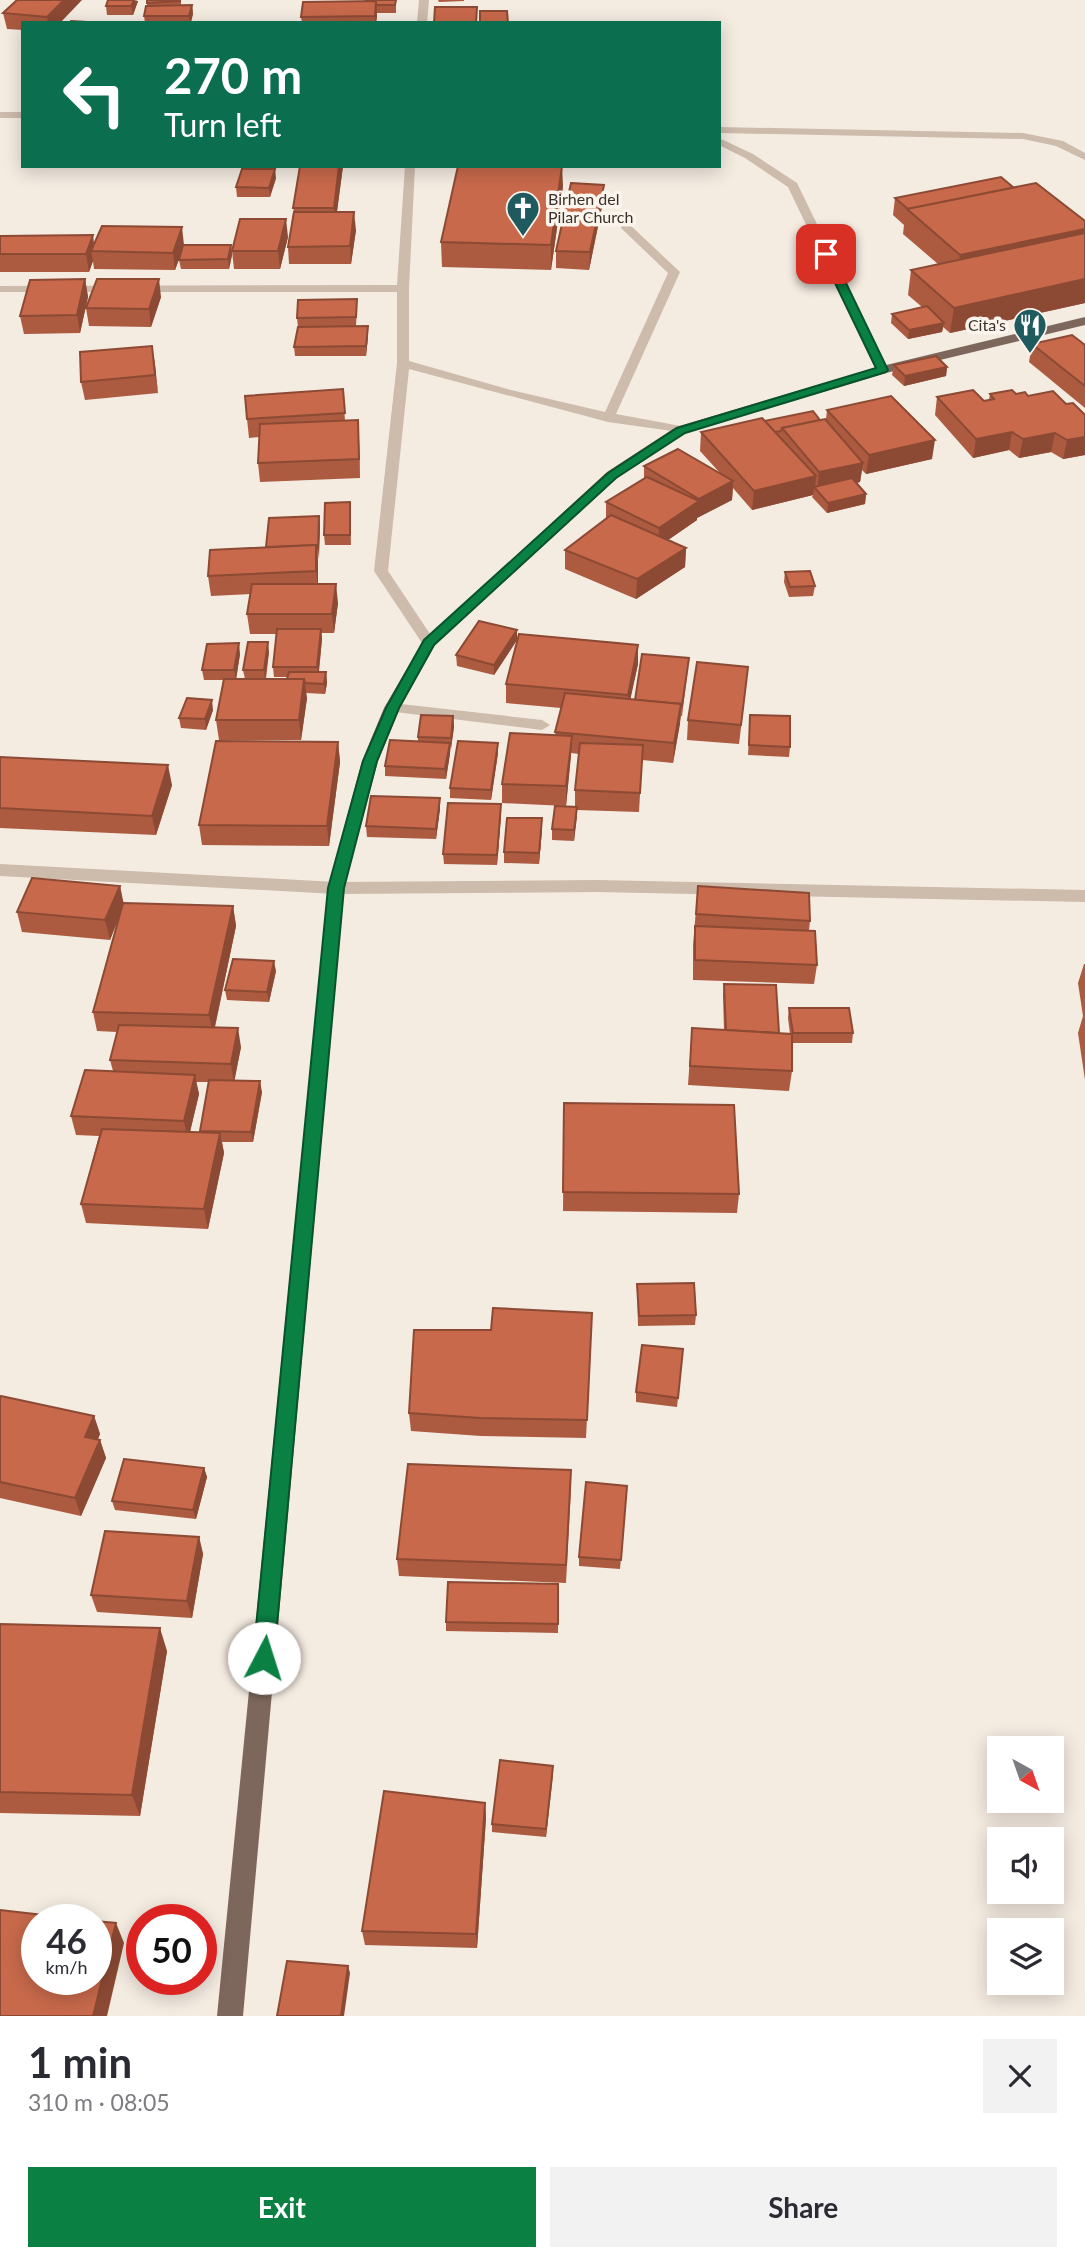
<!DOCTYPE html>
<html lang="en">
<head>
<meta charset="utf-8">
<style>
	body { margin:0; font-family:Lato,sans-serif; background:#f2f2f3; color:#2b2b33; height:100vh; display:flex; flex-direction:column; font-size:26px; white-space:nowrap }
	* { box-sizing:border-box; margin:0 }
	p { font-size:23px; color:#7c7c81 }
	.icon { flex:none; width:38px; height:38px; fill:none; stroke:currentColor; stroke-width:2; stroke-linecap:round; stroke-linejoin:round }
	.map { position:relative; height:2016px; overflow:hidden }
	.drawer { display:flex; flex-direction:column; background:#fff; flex:1 }
	.drawer>* { flex:none }
	.banner { position:absolute; left:21px; top:21px; width:700px; height:147px; border-radius:0px; box-shadow:0 4px 18px #0003; background:#0b6e4f; color:#fff; overflow:hidden }
	.needle { width:46px; rotate:140deg }
	.fabs { position:absolute; left:987px; top:1736px; display:grid; gap:14px }
	.fabs a { display:grid; place-items:center; width:77px; height:77px; border-radius:0px; background:#fff; box-shadow:0 4px 18px #0003; font-size:35px }
	.speed { position:absolute; left:21px; top:1904px; display:flex; gap:14px; font-size:35px; font-weight:700; text-align:center }
	.speed>* { display:grid; place-content:center; width:91px; height:91px; border-radius:50%; background:#fff; box-shadow:0 4px 18px #0003; line-height:1 }
	.speed small { font-size:18px; font-weight:400 }
	.speed .limit { border:10px solid #d22; background:#fff; color:#111 }
	.pin { position:absolute; display:grid; place-items:center; width:60px; height:60px; color:#fff; margin:-30px; border-radius:14px; box-shadow:0 4px 10px #0006 }
	.me { position:absolute; width:77px; margin:-38px; rotate:5deg; stroke-linejoin:round; filter:drop-shadow(0 0 5px #0008) }
	.turn { display:flex; align-items:center; gap:24px; height:147px; padding:0 28px; font-size:32px }
	.turn .icon { width:91px; height:91px; stroke-width:2.5 }
	.turn b { display:block; font-size:49px; line-height:60px }
	.round { display:grid; place-items:center; flex:none; width:74px; height:74px; border-radius:0px; background:#f2f2f3 }
	.head { display:flex; align-items:center; justify-content:space-between; height:119px; padding:0 28px }
	h1 { font-size:42px; font-weight:700; line-height:52px }
	.action { display:flex; gap:14px; margin-top:auto; padding:14px 28px }
	.action a { flex:1; height:80px; border-radius:0px; background:#0b8043; color:#fff; font-size:28px; font-weight:700; line-height:80px; text-align:center }
	.action a+a { background:#f2f2f3; color:#2b2b33 }
	.map>svg:first-child { display:block }
	.lines { fill:none; stroke-linecap:round; stroke-linejoin:round }
	.minor { fill:#cdbbac; fill-rule:evenodd }
	.major { fill:#7d675c; fill-rule:evenodd }
	.wall { fill:#ac5a40; fill-rule:evenodd }
	.shaded-wall { fill:#8c4a34 }
	.building { fill:#c8694b; stroke:#8c4a34; stroke-width:2 }
	.route { fill:#0b8043; stroke:#07532c; stroke-width:2 }
	.labels { text-anchor:middle; stroke-width:7; stroke-linejoin:round; paint-order:stroke }
	.far-poi-label { font-size:16px; fill:#3b302b; stroke:#fbf5ee; text-anchor:start }
</style>
</head>
<body>
<div class="map">
<svg width="1085" height="2016" viewBox="0 0 1085 2016">
	<rect width="100%" height="100%" fill="#f4ebe1"/>
	<g class="lines">
		<g class="minor">
			<polygon points="419,0 429,0 427,23 417,23"/>
			<rect x="0" y="112" width="23" height="6"/>
			<polygon points="719,127 1023,133 1063,141 1085,153 1085,160 1056,146 1023,139 719,133"/>
			<polygon points="719,138 753,154 797,183 888,370 886,373 878,373 876,370 788,187 745,158 719,145"/>
			<polygon points="405,166 415,166 409,288 409,361 511,390 605,412 668,273 621,228 621,224 629,224 680,272 616,414 686,427 686,433 608,422 409,369 388,571 436,643 429,647 424,646 374,571 397,363 397,292 0,292 0,286 397,285"/>
			<polygon points="392,703 542,720 550,725 542,730 387,711 384,708"/>
			<polygon points="0,864 336,882 597,880 1085,890 1085,902 597,892 336,894 0,876"/>
		</g>
		<polygon class="major" points="1085,317 1085,325 886,373 686,433 617,478 435,645 400,708 378,761 344,888 243,2016 217,2016 328,888 362,761 384,708 422,643 607,472 676,427 878,367"/>
	</g>
	<g class="wall">
		<polygon points="17,0 60,23 23,23 23,30 7,29 3,13"/>
		<polygon points="147,0 181,0 181,5 192,5 193,14 191,23 145,23 144,16 147,6"/>
		<polygon points="396,0 396,13 377,13 376,23 302,23 301,17"/>
		<polygon points="438,0 464,0 464,1 439,2"/>
		<polygon points="138,1 133,15 107,15 106,6"/>
		<polygon points="300,166 343,166 337,212 356,230 351,264 289,264 288,247"/>
		<polygon points="276,178 270,197 237,197 236,187"/>
		<polygon points="563,186 551,270 442,267 441,242"/>
		<polygon points="1014,188 1085,221 1085,303 950,333 943,327 942,332 908,339 891,323 892,314 922,307 908,295 911,270 938,264 903,234 904,225 893,215 895,198"/>
		<polygon points="603,202 589,270 556,268 556,251"/>
		<polygon points="0,236 94,244 231,245 232,255 229,269 181,269 179,260 181,254 175,270 94,269 93,261 89,272 0,272"/>
		<polygon points="288,237 280,269 234,269 232,251"/>
		<polygon points="85,279 88,297 80,333 24,334 20,316"/>
		<polygon points="161,297 151,327 89,326 86,308"/>
		<polygon points="357,308 356,326 368,336 366,356 295,356 294,347 298,327 297,318"/>
		<polygon points="1032,344 1085,345 1085,408 1029,362"/>
		<polygon points="152,346 158,393 85,400 81,382"/>
		<polygon points="894,365 947,367 946,376 904,386 892,375"/>
		<polygon points="343,389 345,421 359,439 360,478 260,482 258,463 259,437 249,438 247,419"/>
		<polygon points="990,394 1016,394 1028,396 1066,404 1085,415 1085,455 1063,459 1051,452 1019,458 1009,450 973,458 935,415 937,397 984,401 989,400"/>
		<polygon points="827,410 932,459 866,474 862,470 860,482 856,483 866,494 865,504 827,513 812,497 813,495 752,510 733,488 732,500 697,518 697,520 668,540 686,548 685,567 636,599 565,569 565,550 606,519 606,502 644,478 644,466 720,473 700,451 701,432 764,421 826,419"/>
		<polygon points="350,502 351,545 325,545 324,535"/>
		<polygon points="319,516 320,526 318,559 318,584 338,603 334,633 321,633 322,639 319,672 326,672 327,683 325,694 306,693 307,698 301,740 219,740 216,720 223,680 204,680 202,670 240,654 236,679 245,679 243,670 269,652 266,679 287,679 288,677 274,677 273,667 277,634 250,634 247,614 251,594 211,596 208,576 266,547"/>
		<polygon points="785,572 815,586 813,596 789,597 784,582"/>
		<polygon points="517,630 517,640 494,675 457,666 456,655"/>
		<polygon points="638,664 630,699 635,700 688,668 682,716 681,716 673,763 642,760 639,812 577,810 574,841 552,840 552,829 575,807 575,790 579,754 571,753 566,806 502,803 502,784 555,735 561,708 506,703 506,684"/>
		<polygon points="746,686 739,744 687,740 688,720"/>
		<polygon points="213,710 206,730 181,728 179,718"/>
		<polygon points="750,715 790,747 789,757 748,755"/>
		<polygon points="453,716 454,727 446,779 385,776 385,766 418,742 418,737"/>
		<polygon points="338,742 340,762 329,846 202,845 199,825"/>
		<polygon points="498,743 498,753 491,800 450,798 450,788"/>
		<polygon points="0,757 172,785 156,835 0,828"/>
		<polygon points="440,809 436,839 367,837 366,826"/>
		<polygon points="501,815 497,865 444,864 443,854"/>
		<polygon points="542,829 539,864 504,863 504,852"/>
		<path d="M 120,886 L 123,903 L 233,906 L 236,926 L 215,1027 L 241,1047 L 234,1081 L 262,1092 L 253,1142 L 222,1142 L 224,1153 L 208,1229 L 86,1223 L 81,1204 L 99,1136 L 76,1135 L 71,1116 L 113,1071 L 110,1060 L 117,1032 L 97,1031 L 93,1012 L 118,919 L 110,940 L 22,932 L 17,912 ZM 196,1082 L 209,1082 L 200,1133 L 190,1132 L 199,1094 Z"/>
		<polygon points="698,886 810,921 809,930 817,965 814,984 693,980 693,945"/>
		<polygon points="1084,964 1085,964 1085,1080 1078,1033 1083,1016 1078,983"/>
		<polygon points="276,971 269,1002 227,1000 225,990"/>
		<polygon points="724,984 779,1033 790,1034 788,1018 789,1008 853,1033 852,1043 792,1043 792,1071 789,1091 688,1085 692,1028 724,1030 723,995"/>
		<polygon points="564,1103 739,1194 737,1213 563,1211"/>
		<polygon points="637,1284 696,1315 695,1325 638,1326"/>
		<polygon points="592,1313 586,1438 481,1436 411,1431 409,1413 491,1330"/>
		<polygon points="683,1349 677,1407 636,1402 636,1392"/>
		<polygon points="0,1398 94,1416 100,1434 98,1439 100,1440 106,1458 81,1516 0,1498"/>
		<polygon points="204,1468 207,1477 196,1519 115,1510 112,1501"/>
		<polygon points="627,1486 620,1569 579,1566 579,1557"/>
		<polygon points="571,1488 566,1583 399,1576 397,1559"/>
		<polygon points="199,1537 203,1554 192,1618 97,1612 91,1595"/>
		<polygon points="558,1584 558,1633 446,1631 446,1622"/>
		<polygon points="0,1624 167,1651 140,1816 0,1813"/>
		<polygon points="553,1766 546,1837 492,1832 492,1824"/>
		<polygon points="485,1803 486,1818 477,1948 365,1945 362,1931"/>
	</g>
	<g class="shaded-wall">
		<polygon points="64,0 82,0 60,23 48,23 47,17"/>
		<polygon points="134,0 138,1 133,15 131,6"/>
		<polygon points="376,1 377,17 376,23 375,23"/>
		<polygon points="192,5 193,14 190,23 189,16"/>
		<polygon points="339,166 343,166 335,226 334,208"/>
		<polygon points="562,166 563,186 551,270 551,245"/>
		<polygon points="275,169 276,178 270,197 269,188"/>
		<polygon points="604,185 603,202 589,270 590,252"/>
		<polygon points="354,212 356,230 351,264 350,246"/>
		<polygon points="286,219 288,237 280,269 278,251"/>
		<polygon points="182,227 184,245 175,270 173,253"/>
		<polygon points="1085,229 1085,252 956,280 960,255"/>
		<polygon points="93,235 95,251 91,251 93,261 89,272 86,254"/>
		<polygon points="231,245 232,255 229,269 228,259"/>
		<polygon points="85,279 88,297 80,333 77,315"/>
		<polygon points="159,279 161,297 151,327 149,309"/>
		<polygon points="1085,279 1085,303 950,333 954,308"/>
		<polygon points="944,323 942,332 908,339 909,330"/>
		<polygon points="368,326 368,336 366,356 366,346"/>
		<polygon points="152,346 155,364 158,393 155,375"/>
		<polygon points="947,367 946,376 904,386 905,376"/>
		<polygon points="358,420 359,439 360,478 359,459"/>
		<polygon points="1012,432 1009,450 973,458 976,439"/>
		<polygon points="1055,433 1051,452 1019,458 1023,439"/>
		<polygon points="1085,437 1085,455 1063,459 1067,440"/>
		<polygon points="935,440 932,459 866,474 869,455"/>
		<polygon points="863,463 860,482 817,491 819,472"/>
		<polygon points="816,476 815,488 814,487 813,495 752,510 754,491"/>
		<polygon points="733,481 732,500 697,518 697,520 658,547 659,528 699,501 699,499"/>
		<polygon points="866,494 865,504 827,513 828,503"/>
		<polygon points="319,516 320,526 319,559 318,549"/>
		<polygon points="316,545 318,564 318,591 316,571"/>
		<polygon points="686,548 685,567 636,599 637,579"/>
		<polygon points="336,584 338,603 334,633 332,614"/>
		<polygon points="321,629 322,639 318,677 317,667"/>
		<polygon points="517,630 517,640 494,675 494,665"/>
		<polygon points="268,642 269,652 265,680 264,670"/>
		<polygon points="239,643 240,654 236,680 234,670"/>
		<polygon points="638,645 638,664 627,715 628,695"/>
		<polygon points="326,672 327,683 325,694 324,684"/>
		<polygon points="304,679 307,698 301,740 299,720"/>
		<polygon points="212,700 213,710 206,730 205,719"/>
		<polygon points="681,704 680,724 673,763 674,743"/>
		<polygon points="453,716 454,727 451,749 451,738"/>
		<polygon points="572,736 571,756 566,806 566,786"/>
		<polygon points="338,742 340,762 329,846 327,826"/>
		<polygon points="450,743 450,754 446,779 445,769"/>
		<polygon points="498,743 498,753 491,800 491,790"/>
		<polygon points="168,765 172,785 156,835 152,816"/>
		<polygon points="440,798 440,809 436,839 436,829"/>
		<polygon points="501,804 501,815 497,865 497,855"/>
		<polygon points="577,807 577,817 574,841 574,830"/>
		<polygon points="542,818 542,829 539,864 539,853"/>
		<polygon points="120,886 124,905 110,940 105,920"/>
		<polygon points="233,906 236,926 213,1035 209,1015"/>
		<polygon points="274,961 276,971 269,1002 267,992"/>
		<polygon points="238,1028 241,1047 234,1083 231,1064"/>
		<polygon points="195,1075 199,1094 188,1140 184,1121"/>
		<polygon points="260,1081 262,1092 253,1142 251,1132"/>
		<polygon points="220,1133 224,1153 208,1229 204,1209"/>
		<polygon points="94,1416 100,1434 91,1455 85,1437"/>
		<polygon points="100,1440 106,1458 81,1516 75,1498"/>
		<polygon points="204,1468 207,1477 196,1519 193,1510"/>
		<polygon points="199,1537 203,1554 192,1618 187,1601"/>
		<polygon points="160,1628 167,1651 140,1816 132,1795"/>
		<polygon points="553,1766 553,1775 546,1837 546,1829"/>
		<polygon points="485,1803 486,1818 477,1948 476,1934"/>
		<polygon points="116,1923 124,1943 107,2016 93,2016"/>
		<polygon points="348,1966 350,1973 344,2016 341,2016"/>
	</g>
	<g class="building">
		<polygon points="17,0 64,0 47,17 3,13"/>
		<polygon points="108,0 134,0 131,6 106,6"/>
		<polygon points="147,0 180,0 180,1 147,3"/>
		<polygon points="365,0 396,0 395,5 376,5 376,1"/>
		<polygon points="376,1 375,16 301,17 303,2"/>
		<polygon points="192,5 189,16 144,16 146,6"/>
		<polygon points="435,7 477,7 476,23 434,23"/>
		<polygon points="480,11 507,11 508,23 480,23"/>
		<polygon points="71,21 105,23 69,23"/>
		<polygon points="300,166 339,166 334,208 293,208"/>
		<polygon points="458,166 562,166 551,245 441,242"/>
		<polygon points="242,169 275,169 269,188 236,187"/>
		<polygon points="1001,177 1014,188 908,209 895,198"/>
		<polygon points="571,183 604,185 590,252 556,251"/>
		<polygon points="1036,183 1085,221 1085,229 960,255 907,209"/>
		<polygon points="294,212 354,212 350,246 288,247"/>
		<polygon points="240,219 286,219 278,251 232,251"/>
		<polygon points="102,226 182,227 173,253 91,251"/>
		<polygon points="1085,233 1085,279 954,308 911,270"/>
		<polygon points="93,235 86,254 0,254 0,236"/>
		<polygon points="183,245 231,245 228,259 179,260"/>
		<polygon points="85,279 77,315 20,316 30,280"/>
		<polygon points="97,279 159,279 149,309 86,308"/>
		<polygon points="357,299 356,317 297,318 298,300"/>
		<polygon points="927,306 944,323 909,330 892,314"/>
		<polygon points="368,326 366,346 294,347 298,327"/>
		<polygon points="1072,335 1085,345 1085,386 1032,344"/>
		<polygon points="152,346 155,375 81,382 80,352"/>
		<polygon points="936,356 947,367 905,376 894,365"/>
		<polygon points="343,389 345,413 247,419 245,396"/>
		<polygon points="973,390 984,401 994,399 990,394 1012,390 1016,394 1025,392 1028,396 1053,391 1066,404 1073,403 1085,415 1085,437 1067,440 1055,433 1023,439 1012,432 976,439 937,397"/>
		<polygon points="891,396 935,440 869,455 827,410"/>
		<polygon points="813,411 820,420 782,428 781,431 775,432 764,421"/>
		<polygon points="762,418 816,476 754,491 701,432"/>
		<polygon points="825,419 863,463 819,472 782,428"/>
		<polygon points="358,420 359,459 258,463 260,424"/>
		<polygon points="678,449 733,481 699,499 644,466"/>
		<polygon points="647,477 699,501 659,528 606,502"/>
		<polygon points="852,478 866,494 828,503 814,487"/>
		<polygon points="350,502 350,535 324,535 325,503"/>
		<polygon points="611,515 686,548 637,579 565,550"/>
		<polygon points="319,516 318,549 316,545 266,547 269,518"/>
		<polygon points="316,545 316,571 208,576 210,550"/>
		<polygon points="810,571 815,586 790,587 785,572"/>
		<polygon points="252,584 336,584 332,614 247,614"/>
		<polygon points="479,621 517,630 494,665 456,655"/>
		<polygon points="277,629 321,629 317,667 273,667"/>
		<polygon points="519,634 638,645 628,695 506,684"/>
		<polygon points="248,642 268,642 264,670 243,670"/>
		<polygon points="239,643 234,670 202,670 207,644"/>
		<polygon points="642,654 689,658 682,706 681,706 681,704 635,700"/>
		<polygon points="697,662 748,667 741,725 688,720"/>
		<polygon points="289,672 326,672 324,684 305,683 304,679 287,679"/>
		<polygon points="224,679 304,679 299,720 216,720"/>
		<polygon points="565,693 681,704 674,743 555,732"/>
		<polygon points="187,698 212,700 205,719 179,718"/>
		<polygon points="421,715 453,716 451,738 418,737"/>
		<polygon points="750,715 790,716 790,747 749,745"/>
		<polygon points="510,733 572,736 566,786 502,784"/>
		<polygon points="390,740 450,743 445,769 385,766"/>
		<polygon points="216,741 338,742 327,826 199,825"/>
		<polygon points="458,741 498,743 491,790 450,788"/>
		<polygon points="580,743 643,745 640,793 575,790"/>
		<polygon points="0,757 168,765 152,816 0,808"/>
		<polygon points="371,796 440,798 436,829 366,826"/>
		<polygon points="448,803 501,804 497,855 443,854"/>
		<polygon points="555,806 577,807 574,830 552,829"/>
		<polygon points="507,818 542,818 539,853 504,852"/>
		<polygon points="32,878 120,886 105,920 17,912"/>
		<polygon points="698,886 809,893 810,921 696,914"/>
		<polygon points="123,903 233,906 209,1015 93,1012"/>
		<polygon points="695,926 815,931 817,965 695,960"/>
		<polygon points="233,959 274,961 267,992 225,990"/>
		<polygon points="724,984 776,985 779,1033 726,1030"/>
		<polygon points="789,1008 849,1008 853,1033 793,1033"/>
		<polygon points="119,1025 238,1028 231,1064 110,1060"/>
		<polygon points="692,1028 792,1034 792,1071 690,1066"/>
		<polygon points="85,1070 195,1075 184,1121 71,1116"/>
		<polygon points="209,1080 260,1081 251,1132 200,1131"/>
		<polygon points="564,1103 734,1105 739,1194 563,1192"/>
		<polygon points="102,1129 220,1133 204,1209 81,1204"/>
		<polygon points="694,1283 696,1315 639,1316 637,1284"/>
		<polygon points="493,1308 592,1313 587,1420 480,1418 409,1413 414,1330 491,1330"/>
		<polygon points="642,1345 683,1349 678,1398 636,1392"/>
		<polygon points="1,1396 94,1416 85,1437 100,1440 75,1498 0,1482 0,1398"/>
		<polygon points="124,1459 204,1468 193,1510 112,1501"/>
		<polygon points="408,1464 571,1470 566,1565 397,1559"/>
		<polygon points="586,1482 627,1486 621,1560 579,1557"/>
		<polygon points="105,1531 199,1537 187,1601 91,1595"/>
		<polygon points="448,1582 558,1584 558,1624 446,1622"/>
		<polygon points="0,1624 160,1628 132,1795 0,1792"/>
		<polygon points="500,1760 553,1766 546,1829 492,1824"/>
		<polygon points="384,1791 485,1803 476,1934 362,1931"/>
		<polygon points="0,1910 87,1920 37,1920 37,1979 96,1979 96,1921 116,1923 93,2016 0,2016"/>
		<polygon points="287,1961 348,1966 341,2016 277,2016"/>
	</g>
	<polygon class="route" points="823,252 832,254 888,370 886,372 685,433 616,478 434,645 399,708 377,761 344,888 274,1658 271,1665 264,1668 256,1665 253,1658 328,888 363,761 386,708 424,640 608,473 677,428 876,368 821,254"/>
	<defs>
		<symbol id="church-pin" viewBox="-11 -11 22 30"><path d="M0 17L-7.5 6A9.5 9.5 0 1 1 7.5 6Z" fill="#1f5a5e" stroke="#fbf5ee"/><path d="M-1.2-6h2.4v3.5h3.3v2.4h-3.3V6h-2.4V-.1h-3.3v-2.4h3.3Z" fill="#fff"/></symbol>
		<symbol id="restaurant-pin" viewBox="-11 -11 22 30"><path d="M0 17L-7.5 6A9.5 9.5 0 1 1 7.5 6Z" fill="#1f5a5e" stroke="#fbf5ee"/><path d="M-5-6h1v4h1v-4h1v4h1v-4h1v5L-1.5 .5V6h-2V.5L-5-1ZM5-6V6H3V1.5H1.5Q1.5-4 5-6Z" fill="#fff"/></symbol>
	</defs>
	<g fill-rule="evenodd">
		<use href="#church-pin" x="504" y="189" width="38" height="52"/>
		<use href="#restaurant-pin" x="1011" y="306" width="38" height="52"/>
	</g>
	<g class="labels">
		<g class="far-poi-label">
			<text x="548" y="205">Birhen del<tspan x="548" dy="18">Pilar Church</tspan></text>
			<text x="1006" y="331" text-anchor="end">Cita's</text>
		</g>
	</g>
</svg>
<div class="fabs">
<a><svg class="needle" viewBox="-14 -14 28 28"><path d="M0-13l5 13h-10z" fill="#e53935"/><path d="M0 13l5-13h-10z" fill="#7c7c81"/></svg></a>
<a><svg class="icon" aria-label="sound" viewBox="0 0 24 24"><path d="M4 9h4l5-4v14l-5-4H4zM17 9q2 3 0 6"/></svg></a>
<a><svg class="icon" aria-label="layers" viewBox="0 0 24 24"><path d="M12 4l9 5-9 5-9-5zM3 14l9 5 9-5"/></svg></a>
</div>
<div class="speed"><div>46<small>km/h</small></div><div class="limit">50</div></div>
<div class="pin" style="left:826px;top:254px;background:#d93025"><svg class="icon" aria-label="arrive" viewBox="0 0 24 24"><path d="M6 21V4h12l-3 4 3 4H6"/></svg></div>
<svg class="me" style="left:264px;top:1658px" viewBox="-20 -20 40 40"><circle r="19" fill="#fff"/><path d="M0-13L10 11 0 6-10 11z" fill="#0b8043"/></svg>
<div class="banner">
<div class="turn"><svg class="icon" aria-label="left" viewBox="0 0 24 24"><path d="M17 20v-9H6M10 6l-5 5 5 5"/></svg><div><b>270 m</b>Turn left</div></div>
</div>
</div>
<section class="drawer">
<div class="head"><div><h1>1 min</h1><p>310 m · 08:05</p></div><a class="round"><svg class="icon" aria-label="close" viewBox="0 0 24 24"><path d="M6 6l12 12M18 6L6 18"/></svg></a></div>
<div class="action"><a>Exit</a><a>Share</a></div>
</section>
</body>
</html>
